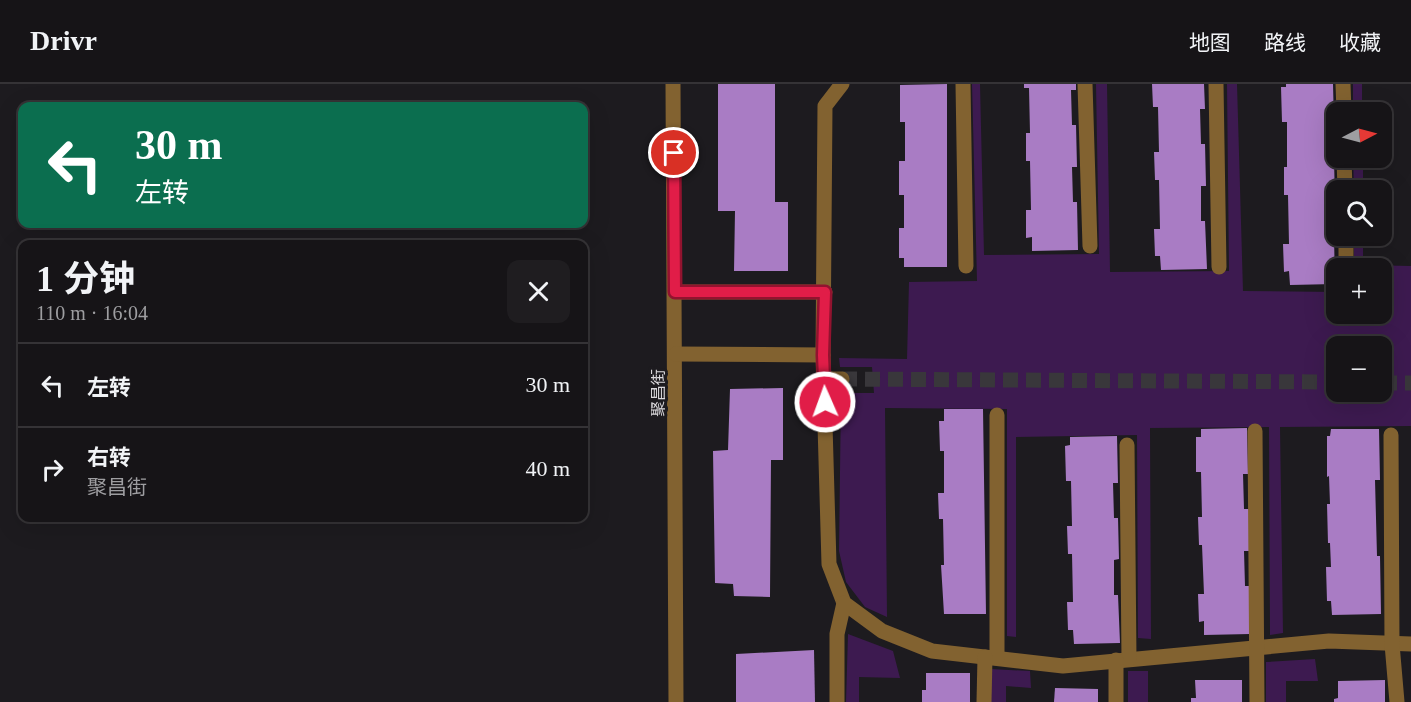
<!DOCTYPE html>
<html lang="zh">
<head>
<meta charset="utf-8">
<style>
	body { margin:0; font-family:"Times New Roman","Noto Sans SC",serif; background:#1f1d20; color:#f1f3f6; height:100vh; display:flex; flex-direction:column; font-size:22px; white-space:nowrap }
	* { box-sizing:border-box; margin:0 }
	p { font-size:20px; color:#9e9ea1 }
	.icon { flex:none; width:33px; height:33px; fill:none; stroke:currentColor; stroke-width:2; stroke-linecap:round; stroke-linejoin:round }
	.map { position:relative; flex:1; overflow:hidden }
	.sheet { position:absolute; left:18px; top:156px; width:570px; height:282px; display:flex; flex-direction:column; background:#161417; border-radius:12px; box-shadow:0 6px 24px #0002,0 0 0 2px #353336 }
	.sheet>* { flex:none }
	.hud { position:absolute; left:18px; top:18px; width:570px; height:126px; border-radius:12px; box-shadow:0 6px 24px #0002,0 0 0 2px #353336; background:#0b6e4f; color:#fff; overflow:hidden }
	.needle { width:39px; rotate:84deg }
	.fabs { position:absolute; left:1326px; top:18px; display:grid; gap:12px }
	.fabs a { display:grid; place-items:center; width:66px; height:66px; border-radius:12px; background:#161417; box-shadow:0 6px 24px #0002,0 0 0 2px #353336; font-size:30px }
	.pin { position:absolute; display:grid; place-items:center; width:51px; height:51px; color:#fff; margin:-26px; border:3px solid #fff; border-radius:50%; box-shadow:0 2px 6px #0007 }
	.me { position:absolute; width:66px; margin:-33px; rotate:358deg; stroke-linejoin:round; filter:drop-shadow(0 0 4px #0008) }
	.turn { display:flex; align-items:center; gap:21px; height:126px; padding:0 18px; font-size:27px }
	.turn .icon { width:78px; height:78px; stroke-width:2.5 }
	.turn b { display:block; font-size:42px; line-height:51px }
	.round { display:grid; place-items:center; flex:none; width:63px; height:63px; border-radius:12px; background:#1f1d20 }
	.summary { display:flex; align-items:center; justify-content:space-between; height:102px; padding:0 18px }
	h1 { font-size:36px; font-weight:700; line-height:45px }
	ul { padding:0; list-style:none }
	li { display:flex; align-items:center; gap:18px; height:84px; padding:0 18px; border-top:2px solid #353336 }
	li div { flex:1 }
	li b { display:block; font-size:22px }
	li em { font-style:normal }
	header { display:flex; align-items:center; gap:36px; box-sizing:border-box; height:84px; padding:0 30px; background:#161417; border-bottom:2px solid #353336 }
	header strong { font-size:28px }
	nav { display:flex; gap:33px; margin-inline-start:auto; font-size:21px }
	.map>svg:first-child { display:block }
	.green { fill:#3d1a50; fill-rule:evenodd }
	.building { fill:#a97cc4 }
	.lines { fill:none; stroke-linecap:round; stroke-linejoin:round }
	.minor-tunnel { stroke:#39373b; stroke-width:15; stroke-dasharray:15 8; stroke-linecap:butt }
	.minor { stroke:#826230; stroke-width:15 }
	.route-casing { stroke:#92132f; stroke-width:15 }
	.route { stroke:#e11d48; stroke-width:10 }
	.labels { text-anchor:middle; stroke-width:6; stroke-linejoin:round; paint-order:stroke }
	.street-label { font-size:16px; fill:#dad8db; stroke:#1d1b1f }
</style>
</head>
<body>
<header>
<strong>Drivr</strong>
<nav><a>地图</a><a>路线</a><a>收藏</a></nav>
</header>
<div class="map">
<svg width="1411" height="618" viewBox="0 0 1411 618">
	<rect width="100%" height="100%" fill="#1d1b1f"/>
	<g class="green">
		<path d="M 972,0 L 980,0 L 984,171 L 1099,170 L 1096,0 L 1107,0 L 1110,188 L 1229,187 L 1227,0 L 1237,0 L 1243,207 L 1336,208 L 1336,230 L 1382,230 L 1382,184 L 1354,184 L 1354,152 L 1363,152 L 1363,181 L 1411,182 L 1411,342 L 1280,343 L 1283,549 L 1270,551 L 1269,343 L 1150,344 L 1151,555 L 1138,554 L 1137,351 L 1016,353 L 1016,553 L 1007,552 L 1007,325 L 885,324 L 887,533 L 865,523 L 846,498 L 839,467 L 841,309 L 874,309 L 872,283 L 840,283 L 839,274 L 907,275 L 909,198 L 977,197 ZM 1336,262 L 1382,262 L 1382,308 L 1336,308 Z"/>
		<rect x="1353" y="0" width="9" height="28"/>
		<polygon points="1353,74 1363,74 1363,106 1354,106"/>
		<polygon points="848,550 893,567 900,594 859,593 859,618 846,618"/>
		<polygon points="1315,575 1318,597 1286,597 1286,618 1266,618 1266,578"/>
		<polygon points="990,585 1030,587 1031,604 1006,602 1006,618 991,618"/>
		<rect x="1128" y="587" width="20" height="31"/>
	</g>
	<g class="building">
		<polygon points="718,0 775,0 775,118 788,118 788,187 734,187 735,127 718,127"/>
		<polygon points="947,0 947,183 904,183 904,174 899,174 899,144 904,144 904,111 899,111 899,77 905,77 905,38 900,38 900,1"/>
		<polygon points="1024,0 1076,0 1076,6 1071,6 1072,41 1076,41 1077,83 1072,83 1073,118 1077,118 1078,166 1032,167 1032,153 1026,154 1026,126 1031,126 1030,77 1026,77 1026,49 1030,49 1029,4 1024,4"/>
		<polygon points="1152,0 1204,0 1205,25 1200,25 1201,60 1205,60 1206,102 1201,102 1201,137 1205,137 1207,185 1161,186 1160,172 1155,172 1154,145 1160,145 1159,96 1155,96 1154,68 1159,68 1158,23 1153,23"/>
		<polygon points="1286,0 1333,0 1334,40 1329,40 1329,75 1334,75 1335,117 1330,117 1331,152 1334,152 1335,200 1290,201 1289,187 1284,188 1283,160 1289,160 1288,111 1284,111 1284,83 1287,83 1287,38 1282,38 1281,3 1286,3"/>
		<polygon points="783,304 783,376 771,376 770,513 734,512 733,500 715,499 713,367 728,366 730,305"/>
		<polygon points="944,325 983,325 986,530 944,530 941,481 944,481 943,435 939,435 938,409 944,409 944,367 940,367 939,337 944,337"/>
		<polygon points="1247,344 1248,390 1243,390 1244,425 1249,425 1249,467 1244,467 1245,502 1249,502 1250,550 1204,551 1204,537 1199,538 1198,510 1204,510 1202,461 1199,461 1198,433 1202,433 1201,388 1196,388 1196,353 1201,353 1201,345"/>
		<polygon points="1331,345 1379,345 1380,396 1375,396 1377,472 1380,472 1381,530 1332,531 1331,517 1327,517 1326,483 1331,483 1330,459 1328,459 1327,420 1330,420 1329,392 1327,393 1327,352 1330,352"/>
		<polygon points="1117,352 1118,399 1113,399 1114,434 1118,434 1119,475 1114,476 1114,511 1118,511 1120,559 1074,560 1073,546 1068,546 1067,518 1073,518 1072,470 1068,470 1067,442 1072,442 1071,397 1066,397 1065,362 1070,361 1070,353"/>
		<polygon points="814,566 815,618 736,618 736,570"/>
		<polygon points="926,589 970,589 970,618 922,618 922,606 926,606"/>
		<polygon points="1195,596 1242,596 1242,618 1191,618 1191,614 1196,614"/>
		<polygon points="1385,596 1385,618 1334,618 1334,615 1338,614 1338,597"/>
		<polygon points="1055,604 1098,605 1098,618 1054,618"/>
	</g>
	<g class="lines">
		<g class="minor-tunnel">
			<polyline points="842,295 1336,298"/>
			<polyline points="1382,299 1411,299"/>
		</g>
		<g class="minor">
			<polyline points="673,0 676,618"/>
			<polyline points="842,0 825,22 823,271 829,480 844,519 882,547 932,567 1063,582 1329,557 1411,560"/>
			<polyline points="963,0 966,182"/>
			<polyline points="1085,0 1090,162"/>
			<polyline points="1216,0 1219,183"/>
			<polyline points="1343,0 1344,28"/>
			<polyline points="1344,74 1345,106"/>
			<polyline points="1346,152 1346,184"/>
			<polyline points="675,208 825,208"/>
			<polyline points="676,270 823,271"/>
			<polyline points="824,295 842,295"/>
			<polyline points="997,331 997,574"/>
			<polyline points="1255,347 1257,618"/>
			<polyline points="1391,351 1392,560 1397,618"/>
			<polyline points="1127,361 1129,575"/>
			<polyline points="837,618 837,550 844,519"/>
			<polyline points="984,618 985,573"/>
			<polyline points="1116,618 1116,576"/>
		</g>
	</g>
	<g class="lines">
		<defs>
			<polyline id="route" points="674,69 675,208 825,208 823,271 825,318"/>
		</defs>
		<use href="#route" class="route-casing"/>
		<use href="#route" class="route"/>
	</g>
	<g class="labels">
		<g class="street-label">
			<text transform="translate(658 309) rotate(-90)" y="6">聚昌街</text>
		</g>
	</g>
</svg>
<div class="fabs">
<a><svg class="needle" viewBox="-14 -14 28 28"><path d="M0-13l5 13h-10z" fill="#e53935"/><path d="M0 13l5-13h-10z" fill="#9e9ea1"/></svg></a>
<a><svg class="icon" aria-label="search" viewBox="0 0 24 24"><circle cx="10" cy="10" r="6"/><path d="M15 15l6 6"/></svg></a>
<a>+</a>
<a>−</a>
</div>
<div class="pin" style="left:674px;top:69px;background:#d93025"><svg class="icon" aria-label="arrive" viewBox="0 0 24 24"><path d="M6 21V4h12l-3 4 3 4H6"/></svg></div>
<svg class="me" style="left:825px;top:318px" viewBox="-20 -20 40 40"><circle r="17" fill="#e11d48" stroke="#fff" stroke-width="3"/><path d="M0-11L8 9 0 5-8 9z" fill="#fff"/></svg>
<div class="hud">
<div class="turn"><svg class="icon" aria-label="left" viewBox="0 0 24 24"><path d="M17 20v-9H6M10 6l-5 5 5 5"/></svg><div><b>30 m</b>左转</div></div>
</div>
<section class="sheet">
<div class="summary"><div><h1>1 分钟</h1><p>110 m · 16:04</p></div><a class="round"><svg class="icon" aria-label="close" viewBox="0 0 24 24"><path d="M6 6l12 12M18 6L6 18"/></svg></a></div>
<ul>
<li><svg class="icon" aria-label="left" viewBox="0 0 24 24"><path d="M17 20v-9H6M10 6l-5 5 5 5"/></svg><div><b>左转</b></div><em>30 m</em></li>
<li><svg class="icon" aria-label="right" viewBox="0 0 24 24"><path d="M7 20v-9h11M14 6l5 5-5 5"/></svg><div><b>右转</b><p>聚昌街</p></div><em>40 m</em></li>
</ul>
</section>
</div>
</body>
</html>
